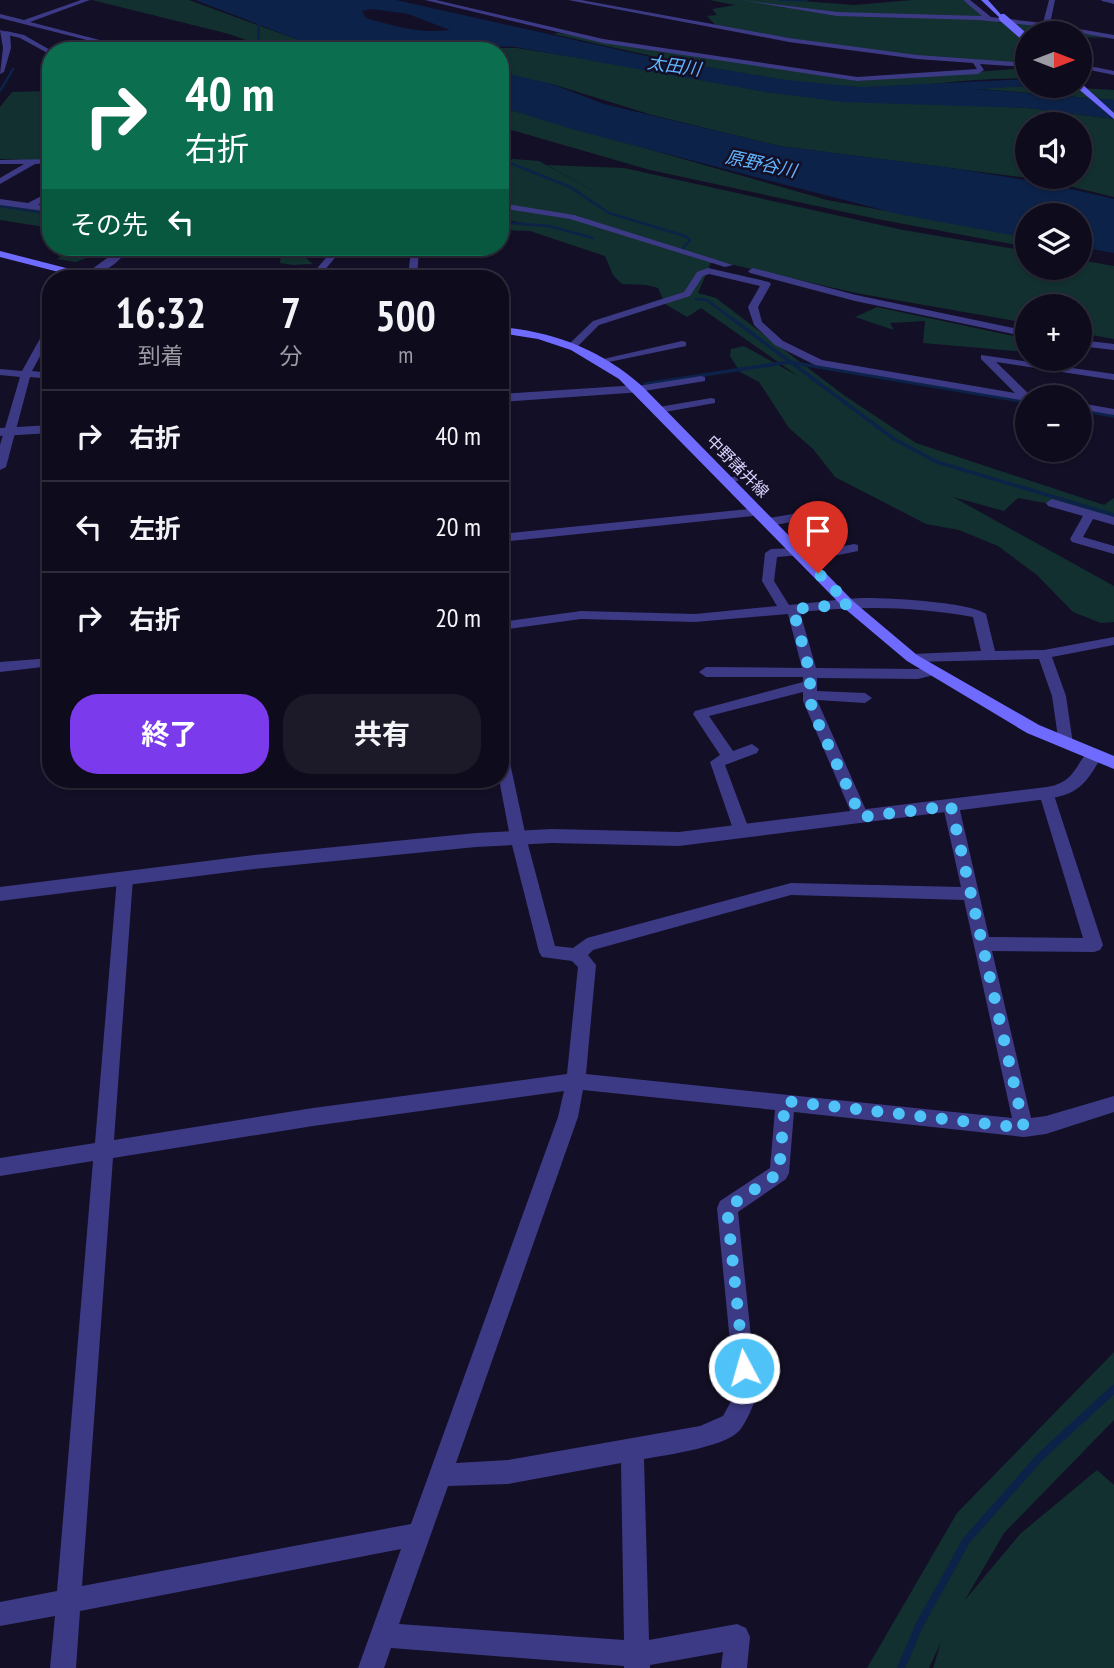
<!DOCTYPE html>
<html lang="ja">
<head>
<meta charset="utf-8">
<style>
	body { margin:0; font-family:"PT Sans Narrow","Noto Sans JP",sans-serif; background:#1c1929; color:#f1f3f6; height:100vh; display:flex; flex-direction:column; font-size:26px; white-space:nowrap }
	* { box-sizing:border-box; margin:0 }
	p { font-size:23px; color:#9b9ba3 }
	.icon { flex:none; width:38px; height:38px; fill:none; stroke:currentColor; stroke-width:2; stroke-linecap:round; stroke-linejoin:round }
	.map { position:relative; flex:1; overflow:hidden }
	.details { position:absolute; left:42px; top:270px; width:467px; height:518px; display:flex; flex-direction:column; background:#0e0b1c; border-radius:28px; box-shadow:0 2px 5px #0004,0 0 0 2px #2e2b3b }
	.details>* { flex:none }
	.guide { position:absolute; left:42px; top:42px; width:467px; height:214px; border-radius:28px; box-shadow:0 2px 5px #0004,0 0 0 2px #2e2b3b; background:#0b6e4f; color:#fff; overflow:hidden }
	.needle { width:46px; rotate:90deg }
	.buttons { position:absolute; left:1015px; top:21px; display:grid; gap:14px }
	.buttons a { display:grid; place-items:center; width:77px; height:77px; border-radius:50%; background:#0e0b1c; box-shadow:0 2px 5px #0004,0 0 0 2px #2e2b3b; font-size:35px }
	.pin { position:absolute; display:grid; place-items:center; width:60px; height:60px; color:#fff; margin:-72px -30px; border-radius:50% 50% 50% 0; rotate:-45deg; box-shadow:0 0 7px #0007 }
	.pin .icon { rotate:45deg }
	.me { position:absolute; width:77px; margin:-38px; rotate:354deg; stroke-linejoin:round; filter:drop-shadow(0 0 5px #0008) }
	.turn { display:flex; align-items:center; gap:24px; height:147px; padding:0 28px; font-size:32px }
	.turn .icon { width:91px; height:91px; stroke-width:2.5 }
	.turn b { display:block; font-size:49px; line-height:60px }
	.then { display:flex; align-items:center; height:66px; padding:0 28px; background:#0003; gap:14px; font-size:26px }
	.eta { display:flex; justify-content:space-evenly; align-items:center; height:119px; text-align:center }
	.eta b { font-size:42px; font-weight:700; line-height:49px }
	.primary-button { display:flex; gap:14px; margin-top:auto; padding:14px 28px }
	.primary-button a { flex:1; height:80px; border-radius:28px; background:#7c3aed; color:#fff; font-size:28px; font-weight:700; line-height:80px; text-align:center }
	.primary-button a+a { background:#1c1929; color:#f1f3f6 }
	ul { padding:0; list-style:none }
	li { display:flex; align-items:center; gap:21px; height:91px; padding:0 28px; border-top:2px solid #2e2b3b }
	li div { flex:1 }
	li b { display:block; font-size:26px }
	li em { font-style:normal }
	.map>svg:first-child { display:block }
	.green { fill:#12302f; fill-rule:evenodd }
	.water { fill:#0c2248; fill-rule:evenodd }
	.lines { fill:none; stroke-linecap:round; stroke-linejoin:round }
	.stream-far2 { stroke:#0c2248; stroke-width:2.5 }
	.stream-far1 { stroke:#0c2248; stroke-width:3.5 }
	.stream { stroke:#0c2248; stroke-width:8 }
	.minor { fill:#3d3a85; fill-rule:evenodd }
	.tertiary { fill:#3d3a85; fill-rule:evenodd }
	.secondary { fill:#6f6bff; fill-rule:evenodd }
	.secondary-bridge { stroke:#6f6bff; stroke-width:8 }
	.route { stroke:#4fc3f7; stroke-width:12; stroke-dasharray:0 21.6 }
	.labels { text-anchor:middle; stroke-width:5; stroke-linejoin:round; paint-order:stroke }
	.far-street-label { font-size:16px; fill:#d9d4ff; stroke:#130f26 }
	.far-water-label { font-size:18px; font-style:italic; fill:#62b6ff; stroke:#130f26 }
</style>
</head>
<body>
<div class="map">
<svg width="1114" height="1668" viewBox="0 0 1114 1668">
	<rect width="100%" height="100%" fill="#130f26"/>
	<g class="green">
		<polygon points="92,0 189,0 329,51 276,51 229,34"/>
		<polygon points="709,0 790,0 854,5 912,0 963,0 987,17 1000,23 1018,21 1107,38 1080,37 1080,33 1027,33 1027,65 1015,66 902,54 718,28 707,16 717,15 712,9 735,5"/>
		<path d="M 559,33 L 858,81 L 1027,68 L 1027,79 C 971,76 914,90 857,87 C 754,81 653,56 553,34 Z"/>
		<path d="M 454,47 L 517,48 L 654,70 L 766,92 L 1028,108 L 1114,119 L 1114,197 L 1044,180 L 780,146 L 652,115 L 552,84 L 516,77 L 501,69 L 500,51 L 462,51 ZM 1027,124 L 1080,124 L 1080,177 L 1027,177 Z"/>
		<polygon points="1046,86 1114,90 1114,100 968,88"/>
		<polygon points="47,91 51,94 51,161 0,159 0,107 12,92"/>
		<polygon points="500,107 827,200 1027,237 1027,247 877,219 650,170 501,127"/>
		<polygon points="513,159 539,161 621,206 547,165 624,168 903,230 1027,251 1027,268 1080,268 1080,260 1114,266 1114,339 1080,333 1080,306 1027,306 1027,323 856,293 712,260 698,293 716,298 845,396 916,443 1104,505 1114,498 1114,521 1061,506 1018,498 1004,511 953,497 1114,586 1114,622 1101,623 1073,612 1037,575 998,546 959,530 926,524 835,477 813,449 789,428 759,382 740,372 730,356 731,349 744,346 798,376 701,308 687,317 665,304 658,288 647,285 622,284 613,275 605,256 530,231 501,230 501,222 529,224 501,219 501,162"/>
		<polygon points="0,206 51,211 51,228 0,220"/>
		<polygon points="72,247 122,247 113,255 103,252 76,262 57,259"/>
		<path d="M 249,247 L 338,247 L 334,250 L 300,253 L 313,264 L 293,265 L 280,263 L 281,255 C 263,255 246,260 229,257 L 238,250 Z"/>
		<polygon points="877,307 1027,339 1027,352 923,343 925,321 890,323 894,330 855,317"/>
		<polygon points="1114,1352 1114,1420 1004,1533 965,1600 1020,1534 1097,1470 1114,1485 1114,1668 933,1668 941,1642 929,1668 867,1668 957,1513"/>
	</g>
	<g class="water">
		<path d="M 195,0 L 396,0 L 664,60 L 787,80 L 860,87 L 1027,79 L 1027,86 L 1034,86 L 977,89 L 1114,100 L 1114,119 L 1028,108 L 841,102 L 766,92 L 515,47 L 438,45 L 456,51 L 327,51 ZM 372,9 L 408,14 L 450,30 C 421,34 394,26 366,18 L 362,11 Z"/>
		<polygon points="501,72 552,84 604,104 780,146 952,168 1050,184 1114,199 1114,253 1080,247 1080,215 1027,215 1027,238 898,214 575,130 501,107"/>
	</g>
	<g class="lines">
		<g class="stream-far2">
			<polyline points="780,0 807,0"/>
			<polyline points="258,51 259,19"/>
			<polyline points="0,91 13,69"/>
			<polyline points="500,159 570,187 609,213 685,236 690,240 683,248"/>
			<polyline points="0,206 51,214"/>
			<polyline points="500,222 549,226 593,238"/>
			<polyline points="696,299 707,300 736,322"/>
		</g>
		<g class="stream-far1">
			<polyline points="734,320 894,439 937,462 1114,515"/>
			<polyline points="645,384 789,362 1027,402"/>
			<polyline points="1080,410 1114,416"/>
		</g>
		<polyline class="stream" points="901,1668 919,1626 966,1541 1040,1457 1114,1389"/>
		<g class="minor">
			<polygon points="81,0 90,0 30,22 142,51 130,51 0,18 0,14 24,20"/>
			<polygon points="425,0 436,0 603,39 857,77 977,69 973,63 917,59 789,42 568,0 581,0 789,38 917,55 1027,63 1027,67 980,64 984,70 978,74 857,81 603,43"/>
			<polygon points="741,0 837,12 982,16 963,0 970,0 991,17 1043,23 1049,0 1055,0 1050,24 1114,35 1114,39 1046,27 979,20 837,16"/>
			<polygon points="6,31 24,35 52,51 51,55 20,38 4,34"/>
			<polygon points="1080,64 1114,71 1114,75 1080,68"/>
			<polygon points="51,82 48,98 51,107 40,98"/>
			<polygon points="51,159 51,163 35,164 0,184 0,178 24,164 0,164 0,160"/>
			<polygon points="51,191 51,197 38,205 51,206 51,212 0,205 0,199 28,203"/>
			<polygon points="500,203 574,215 733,265 725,267 570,219 500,208"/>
			<path d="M 122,247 L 130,247 C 123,260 98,278 83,278 L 84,275 Z"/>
			<polygon points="335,247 344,247 318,278 309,278"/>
			<polygon points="413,247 419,249 417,278 408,278 411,249"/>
			<polygon points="708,268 769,282 771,284 758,307 762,322 783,341 822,360 1015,393 981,359 981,355 1114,374 1114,380 996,362 1031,396 1027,397 1027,401 815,365 775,345 754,325 748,307 760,286 709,274 703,276 690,296 599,325 577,347 568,345 593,321 684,292 697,272"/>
			<polygon points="753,268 856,295 1027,331 1027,337 855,301 750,273 748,271"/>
			<polygon points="51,325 51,336 32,371 51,373 51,379 30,377 6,467 0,470 0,445 20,377 0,375 0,369 22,371 47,326"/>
			<polygon points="1080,340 1114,344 1114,350 1080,346"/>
			<polygon points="682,341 686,342 686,346 604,363 599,360"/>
			<polygon points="701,376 705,377 705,381 638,392 633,389 638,386"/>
			<polygon points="711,398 715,399 715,403 659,413 654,410 659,407"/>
			<polygon points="1080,403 1114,409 1114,415 1080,409"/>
			<polygon points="752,472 756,473 756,477 727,483 721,480"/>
			<polygon points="1052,499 1114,517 1114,525 1093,519 1083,537 1114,546 1114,554 1072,542 1070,539 1083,516 1048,506 1046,503"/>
			<polygon points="759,508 765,512 763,515 500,542 500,534"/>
			<polygon points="805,512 809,513 809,519 769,526 763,522 769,518"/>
			<polygon points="854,544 858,545 858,551 804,562 798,558 804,554"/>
			<path d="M 797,548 L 803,552 L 801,555 L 777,557 L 774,581 L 789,605 C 813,603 837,599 861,598 C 882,597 972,602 986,614 L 995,651 L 1044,650 L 1114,637 L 1114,645 L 1052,657 L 1066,696 L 1073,744 L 1071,748 L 1066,749 L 1059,744 L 1052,696 L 1039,659 L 912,662 L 905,658 L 912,654 L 981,651 L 973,617 C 912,606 862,606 800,612 L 816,668 L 918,669 L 933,666 L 940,671 L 938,674 L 918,679 L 817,678 L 817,691 L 865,693 L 872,698 L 865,703 L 817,700 L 869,817 L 861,823 L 853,817 L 803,701 L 803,692 L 709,716 L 733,751 L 752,744 L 759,749 L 757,753 L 725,765 L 750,832 L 742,838 L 734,832 L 710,762 L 720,755 L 693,714 L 695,711 L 803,682 L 803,677 L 706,677 L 699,672 L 706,667 L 802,668 L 788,614 L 695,622 L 581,619 L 500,630 L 500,622 L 581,611 L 695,614 L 777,606 L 762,581 L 765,553 L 771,549 Z"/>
			<polygon points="51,658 51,666 0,672 0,662"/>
			<path d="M 500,744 L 507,749 L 526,837 L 555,946 L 573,948 L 587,938 L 791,883 L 961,887 L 943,806 L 951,800 L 959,806 L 989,937 L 1083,938 L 1039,793 L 1042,789 L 1052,789 L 1103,945 L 1100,950 L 1094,952 L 992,951 L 1031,1118 L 1046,1116 L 1114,1096 L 1114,1112 L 1046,1134 L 1024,1137 L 794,1112 L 789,1173 L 786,1179 L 738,1212 L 757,1395 C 753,1406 747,1421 740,1430 C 726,1447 666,1455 644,1459 L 649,1640 L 737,1624 L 746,1628 L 750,1637 L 747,1668 L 721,1668 L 723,1652 L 650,1665 L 650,1668 L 624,1668 L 624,1666 L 391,1648 L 384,1668 L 358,1668 L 401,1549 L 80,1611 L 76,1668 L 50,1668 L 55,1616 L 0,1626 L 0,1602 L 57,1591 L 93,1161 L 0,1176 L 0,1158 L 95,1143 L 117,878 L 119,874 L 131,874 L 133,878 L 114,1140 L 313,1108 L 567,1074 L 578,967 L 572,961 L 542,957 L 539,952 L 510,837 L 499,779 ZM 791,895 L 964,900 L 1012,1118 L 586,1074 L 596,965 L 588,955 L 593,950 ZM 583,1090 L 775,1110 L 770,1168 L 720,1201 L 717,1208 L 735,1394 L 723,1416 L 700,1426 L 508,1460 L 456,1463 L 578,1117 ZM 564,1091 L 558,1117 L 411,1524 L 82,1586 L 113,1158 L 313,1126 ZM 621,1463 L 624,1640 L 399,1624 L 448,1486 L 508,1484 Z"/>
		</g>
		<g class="tertiary">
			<polygon points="1101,0 1114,0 1114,4 1102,1"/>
			<polygon points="0,30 10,33 11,48 4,72 0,74 3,48"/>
			<polygon points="638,385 642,386 642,392 500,402 500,394"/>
			<polygon points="51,425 51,433 0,436 0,428"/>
			<path d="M 1094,750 L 1102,756 C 1086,783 1080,794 1047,799 L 679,846 L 552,843 L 476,847 L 254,869 L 0,901 L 0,887 L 254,855 L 476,833 L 552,829 L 679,832 L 1047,787 C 1080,782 1075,756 1094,750 Z"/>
		</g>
		<g class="secondary">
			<polygon points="981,0 988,0 1005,19 1001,19"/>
			<polygon points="1082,84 1114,113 1114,119 1075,86"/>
			<polygon points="0,251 97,276 98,278 82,278 0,257"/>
			<path d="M 500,327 C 555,332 601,350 642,386 L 854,602 L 917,655 L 1039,725 L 1114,756 L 1114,769 L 1027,733 L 907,661 L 844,608 L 619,379 L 571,350 L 538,339 L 500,333 Z"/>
		</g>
		<polyline class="secondary-bridge" points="1003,18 1027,39"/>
	</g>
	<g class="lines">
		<polyline class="route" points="744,1368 727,1208 779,1173 785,1101 1024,1128 951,806 861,817 815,716 810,701 810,673 793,609 849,604 818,573"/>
	</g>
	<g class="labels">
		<g class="far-street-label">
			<text transform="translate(738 466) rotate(45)" y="6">中野諸井線</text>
		</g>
		<g class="far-water-label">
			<text transform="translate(674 66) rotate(8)" y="6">太田川</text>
			<text transform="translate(761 164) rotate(12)" y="6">原野谷川</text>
		</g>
	</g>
</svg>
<div class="buttons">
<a><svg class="needle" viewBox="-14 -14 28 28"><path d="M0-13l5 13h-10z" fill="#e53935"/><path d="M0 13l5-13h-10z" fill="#9b9ba3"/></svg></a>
<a><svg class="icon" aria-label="sound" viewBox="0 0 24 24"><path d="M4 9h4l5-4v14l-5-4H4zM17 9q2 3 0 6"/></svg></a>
<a><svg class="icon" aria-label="layers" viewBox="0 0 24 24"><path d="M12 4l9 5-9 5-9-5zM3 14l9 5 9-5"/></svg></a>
<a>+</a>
<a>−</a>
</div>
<div class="pin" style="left:818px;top:573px;background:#d93025"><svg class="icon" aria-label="arrive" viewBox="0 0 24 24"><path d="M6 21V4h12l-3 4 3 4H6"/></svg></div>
<svg class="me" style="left:744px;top:1368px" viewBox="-20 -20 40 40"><circle r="17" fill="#4fc3f7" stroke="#fff" stroke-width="3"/><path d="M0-11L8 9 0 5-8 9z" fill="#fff"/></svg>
<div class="guide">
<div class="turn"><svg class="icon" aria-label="right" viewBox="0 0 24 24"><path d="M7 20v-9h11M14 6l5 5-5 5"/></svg><div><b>40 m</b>右折</div></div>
<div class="then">その先<svg class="icon" aria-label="left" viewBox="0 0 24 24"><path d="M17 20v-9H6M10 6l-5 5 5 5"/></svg></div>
</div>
<section class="details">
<div class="eta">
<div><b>16:32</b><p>到着</p></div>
<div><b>7</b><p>分</p></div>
<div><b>500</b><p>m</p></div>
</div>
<ul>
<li><svg class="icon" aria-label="right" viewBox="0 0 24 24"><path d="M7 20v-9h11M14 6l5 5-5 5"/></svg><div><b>右折</b></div><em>40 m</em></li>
<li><svg class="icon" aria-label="left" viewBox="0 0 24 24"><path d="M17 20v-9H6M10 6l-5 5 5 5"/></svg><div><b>左折</b></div><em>20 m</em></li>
<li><svg class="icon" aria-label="right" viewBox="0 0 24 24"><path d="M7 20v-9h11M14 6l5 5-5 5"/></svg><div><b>右折</b></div><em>20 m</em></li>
</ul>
<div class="primary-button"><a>終了</a><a>共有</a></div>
</section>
</div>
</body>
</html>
